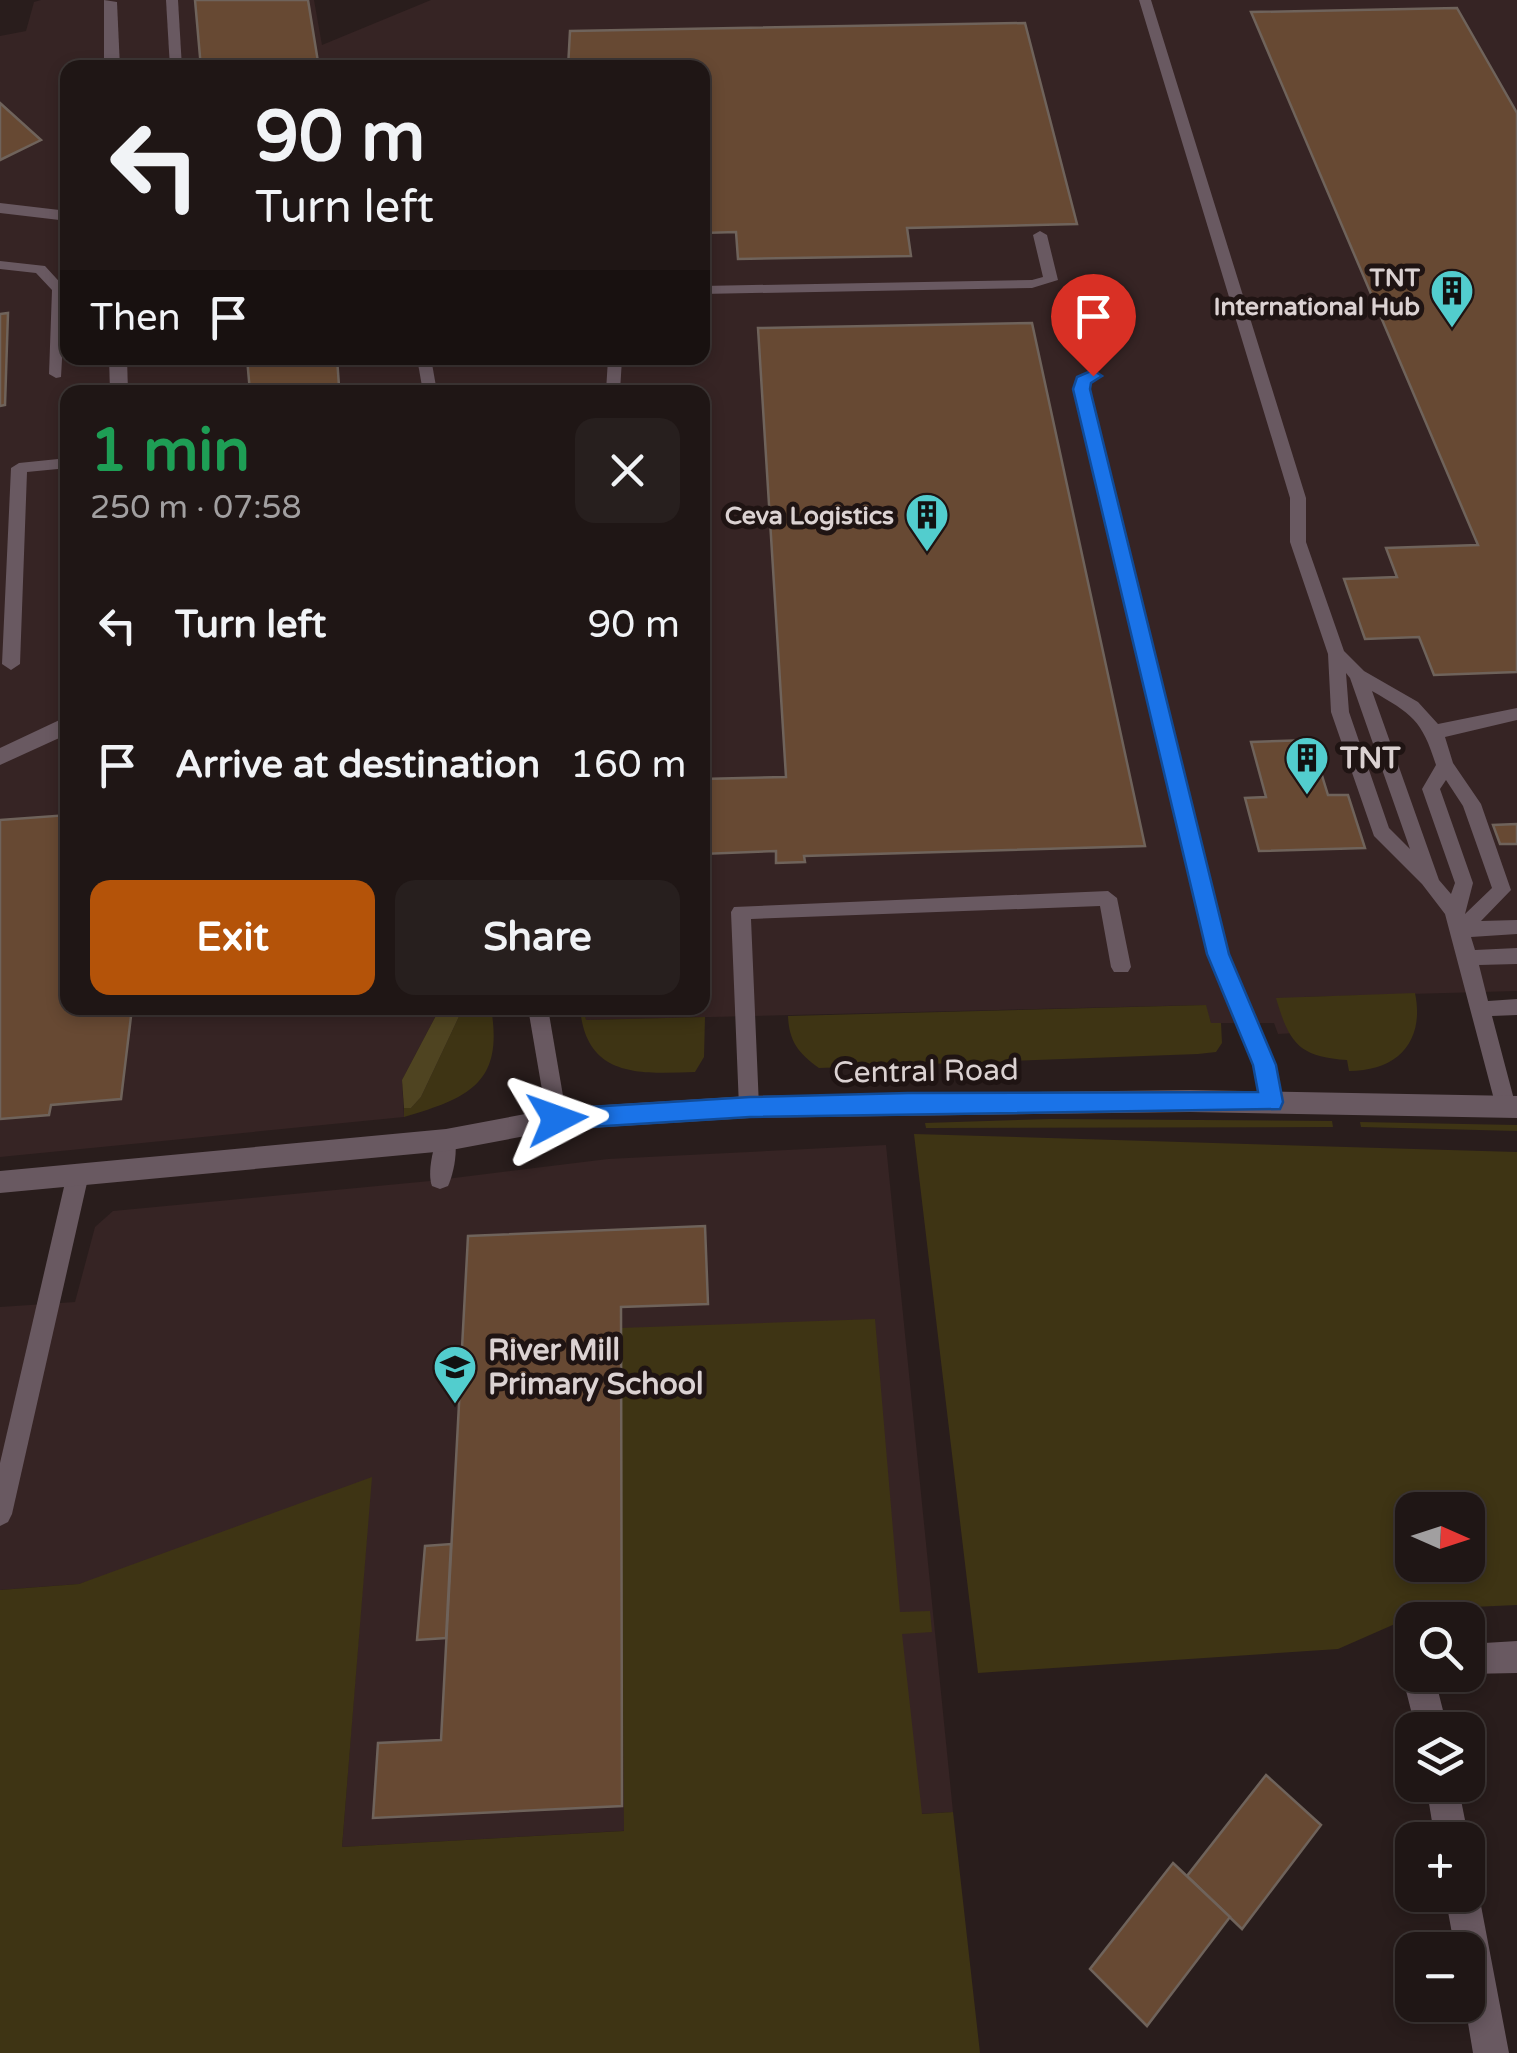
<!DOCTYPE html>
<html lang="en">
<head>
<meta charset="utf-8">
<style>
	body { margin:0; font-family:"Varela Round",sans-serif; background:#271f1e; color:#f1f3f6; height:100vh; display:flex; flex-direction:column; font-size:38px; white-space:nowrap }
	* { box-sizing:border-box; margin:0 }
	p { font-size:32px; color:#a19fa0 }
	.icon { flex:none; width:55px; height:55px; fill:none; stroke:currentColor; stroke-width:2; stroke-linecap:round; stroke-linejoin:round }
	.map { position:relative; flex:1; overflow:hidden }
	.details { position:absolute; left:60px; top:385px; width:650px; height:630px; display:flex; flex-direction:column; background:#1f1615; border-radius:20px; box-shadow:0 5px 15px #0003,0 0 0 2px #3c3534 }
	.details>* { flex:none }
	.hud { position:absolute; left:60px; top:60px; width:650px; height:305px; border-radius:20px; box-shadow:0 5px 15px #0003,0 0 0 2px #3c3534; background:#1f1615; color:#f1f3f6; overflow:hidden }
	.needle { width:65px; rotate:93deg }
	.buttons { position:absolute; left:1395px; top:1492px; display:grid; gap:20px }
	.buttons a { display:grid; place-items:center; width:90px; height:90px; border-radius:20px; background:#1f1615; box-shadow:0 5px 15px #0003,0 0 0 2px #3c3534; font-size:50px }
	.pin { position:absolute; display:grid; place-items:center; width:85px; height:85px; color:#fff; margin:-102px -42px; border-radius:50% 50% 50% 0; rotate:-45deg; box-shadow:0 0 10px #0007 }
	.pin .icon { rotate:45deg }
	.me { position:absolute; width:110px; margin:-55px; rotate:86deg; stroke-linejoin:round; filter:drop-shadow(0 0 8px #0008) }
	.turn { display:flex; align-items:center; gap:35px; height:210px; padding:0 30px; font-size:45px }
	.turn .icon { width:130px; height:130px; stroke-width:2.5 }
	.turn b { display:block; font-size:70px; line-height:85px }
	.then { display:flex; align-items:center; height:95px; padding:0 30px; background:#0003; gap:20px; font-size:38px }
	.round { display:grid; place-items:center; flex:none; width:105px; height:105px; border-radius:20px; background:#271f1e }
	.overview { display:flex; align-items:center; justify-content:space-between; height:170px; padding:0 30px }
	h1 { font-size:60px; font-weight:700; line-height:75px; color:#1e9e55 }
	.cta { display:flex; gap:20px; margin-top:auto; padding:20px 30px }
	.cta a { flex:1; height:115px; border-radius:20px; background:#b45309; color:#fff; font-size:40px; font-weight:700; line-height:115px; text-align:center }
	.cta a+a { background:#271f1e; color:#f1f3f6 }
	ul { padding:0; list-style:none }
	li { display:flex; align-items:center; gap:30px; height:140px; padding:0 30px }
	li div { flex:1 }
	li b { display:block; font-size:38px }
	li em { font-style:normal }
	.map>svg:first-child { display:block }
	.built { fill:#362424; fill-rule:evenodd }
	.green { fill:#3e3414; fill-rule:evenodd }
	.forest { fill:#4f4421 }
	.building { fill:#674933; stroke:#6f635b; stroke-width:2.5 }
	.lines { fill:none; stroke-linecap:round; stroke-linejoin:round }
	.service { fill:#695961; fill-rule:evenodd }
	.minor { fill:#695961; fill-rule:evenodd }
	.tertiary { fill:#695961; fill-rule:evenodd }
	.route { fill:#1a73e8; stroke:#114b97; stroke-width:2.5 }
	.labels { text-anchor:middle; stroke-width:10; stroke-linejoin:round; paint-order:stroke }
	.far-poi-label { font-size:25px; font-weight:bold; fill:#dbd2d2; stroke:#1f1413; text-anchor:end }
	.poi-label { font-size:30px; font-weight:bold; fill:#dbd2d2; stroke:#1f1413; text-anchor:start }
	.street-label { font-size:30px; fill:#dbd2d2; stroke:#1f1413 }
</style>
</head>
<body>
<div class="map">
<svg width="1517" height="2053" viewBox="0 0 1517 2053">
	<rect width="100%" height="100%" fill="#291d1c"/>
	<g class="built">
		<path d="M 41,0 L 314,0 L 322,45 L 431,0 L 1517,0 L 1517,991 L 1304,997 L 1312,1032 L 1278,1034 L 1274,1023 L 1211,1023 L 1205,1005 L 586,1020 L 584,1008 L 702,1008 L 702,392 L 68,392 L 68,1008 L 440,1008 L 402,1080 L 404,1117 L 0,1157 L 0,36 L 26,31 L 34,2 ZM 68,68 L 702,68 L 702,358 L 68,358 Z"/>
		<polygon points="886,1145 953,1812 342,1847 369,1505 79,1584 0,1590 0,1307 75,1302 95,1227 113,1211 430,1181 608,1159"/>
	</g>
	<g class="green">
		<path d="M 1415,993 C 1425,1041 1398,1071 1349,1071 L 1347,1060 C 1298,1057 1289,1042 1276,998 Z"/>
		<path d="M 1206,1005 L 1211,1023 L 1221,1023 L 1222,1043 L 1216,1052 L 1198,1054 L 819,1068 C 798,1053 789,1041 788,1016 Z"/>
		<path d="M 463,1008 L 491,1008 C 504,1083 469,1098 404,1117 L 404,1108 L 411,1108 L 421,1097 Z"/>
		<path d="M 580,1008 L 584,1008 L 586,1020 L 705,1017 L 704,1057 L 695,1072 C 640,1074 586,1078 580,1008 Z"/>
		<polygon points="1051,1119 1332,1121 1333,1127 926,1128 925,1123"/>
		<polygon points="1360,1122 1517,1125 1517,1131 1361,1127"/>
		<path d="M 914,1134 L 1517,1152 L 1517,1605 L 1429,1609 L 1338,1649 L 978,1673 ZM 1412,1510 L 1468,1510 L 1468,1565 L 1412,1565 Z"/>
		<polygon points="875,1319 900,1612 930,1611 932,1632 902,1634 922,1814 953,1812 980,2053 0,2053 0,1590 79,1584 372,1477 342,1847 624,1831 620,1328"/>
	</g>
	<polygon class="forest" points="440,1008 463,1008 421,1097 411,1108 404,1108 402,1080"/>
	<g class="building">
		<polygon points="195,0 308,0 319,68 201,68"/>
		<polygon points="1457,8 1517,113 1517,672 1434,675 1419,637 1365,639 1344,579 1397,577 1386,548 1478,545 1251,12"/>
		<polygon points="1025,23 1077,224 907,228 911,256 738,259 736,232 702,233 702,68 568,68 570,31"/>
		<polygon points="0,103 41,140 0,160"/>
		<polygon points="8,313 5,405 0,406 0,314"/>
		<polygon points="1032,323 1145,846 804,856 805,862 776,863 776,851 702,854 702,779 786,777 758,328"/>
		<polygon points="247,358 337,358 339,386 296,392 250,392"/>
		<polygon points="1311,740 1328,795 1348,795 1365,848 1259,851 1245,798 1266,797 1251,742"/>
		<polygon points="68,815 68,1008 132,1008 121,1099 51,1105 49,1115 0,1119 0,820"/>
		<polygon points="1517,824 1517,844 1500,844 1493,825"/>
		<polygon points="705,1226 708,1304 621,1307 622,1806 373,1818 378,1743 441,1740 468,1236"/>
		<polygon points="451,1544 446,1638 417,1640 425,1546"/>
		<polygon points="1266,1775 1321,1825 1242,1929 1187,1876"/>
		<polygon points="1173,1863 1230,1917 1147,2026 1090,1969"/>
	</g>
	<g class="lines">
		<g class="service">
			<polygon points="166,0 178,0 182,68 170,68"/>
			<path d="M 1139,0 L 1151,0 L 1306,498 L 1306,542 L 1344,651 L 1364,671 L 1418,702 L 1438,724 L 1517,708 L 1517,720 L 1445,737 L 1453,763 L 1481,804 L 1511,890 L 1481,921 L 1517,920 L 1517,934 L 1471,937 L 1475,950 L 1517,948 L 1517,964 L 1479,965 L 1488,1001 L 1517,999 L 1517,1015 L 1492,1016 L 1516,1107 L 1513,1113 L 1506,1116 L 1499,1113 L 1496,1107 L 1445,914 L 1422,884 L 1374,836 L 1331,712 L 1328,654 L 1290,542 L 1290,498 ZM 1346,673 L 1350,678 L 1410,849 L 1389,828 L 1349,712 ZM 1372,691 C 1412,714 1422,720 1436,765 L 1422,789 L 1455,883 L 1451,894 L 1439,880 ZM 1446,780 L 1463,806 L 1492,888 L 1465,914 L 1473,883 L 1440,789 Z"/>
			<polygon points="1040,231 1047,235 1058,280 1032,288 702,294 702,286 1032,280 1043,277 1033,235"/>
			<polygon points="0,261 45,266 66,289 61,377 56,378 49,374 52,290 36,273 0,269"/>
			<polygon points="417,358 431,358 437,392 423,392"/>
			<polygon points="608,358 622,358 620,392 606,392"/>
			<polygon points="1093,371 1100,375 1090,382 1089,389 1228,954 1275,1065 1282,1102 1279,1108 1272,1111 1265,1108 1255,1065 1208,954 1075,389 1078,377"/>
			<polygon points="68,458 68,468 27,472 20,664 11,670 2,664 11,468 19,463"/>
			<polygon points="1108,891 1117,898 1131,967 1128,972 1114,972 1111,967 1100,906 751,919 759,1107 756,1113 749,1116 742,1113 739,1107 731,912 734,907"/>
			<polygon points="528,1008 548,1008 567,1119 564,1125 557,1128 550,1125 547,1119"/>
			<path d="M 446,1131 L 453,1134 C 459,1147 454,1173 448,1186 L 440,1189 L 432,1186 C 427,1173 433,1147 439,1134 Z"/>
			<polygon points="78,1165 85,1168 89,1174 12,1514 8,1522 0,1526 0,1463 67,1174 71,1168"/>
		</g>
		<g class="minor">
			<polygon points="104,0 117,2 120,68 104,68"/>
			<polygon points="0,203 68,211 68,221 0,213"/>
			<polygon points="109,358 127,358 128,392 110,392"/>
			<polygon points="68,716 68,734 0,765 0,748"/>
			<polygon points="1517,1641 1517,1673 1468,1674 1468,1644"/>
			<polygon points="1412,1662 1412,1675 1434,1675 1448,1730 1416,1730 1402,1675 1407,1664"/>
			<polygon points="1426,1785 1458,1785 1469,1840 1468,1843 1435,1840"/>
			<polygon points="1468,1880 1474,1883 1479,1895 1509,2053 1473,2053 1465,2005 1468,1950 1455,1950 1445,1895 1468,1895"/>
		</g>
		<polygon class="tertiary" points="1190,1090 1517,1096 1517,1118 1190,1112 749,1118 557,1130 446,1151 0,1193 0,1171 446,1129 557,1108 749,1096"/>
	</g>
	<polygon class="route" points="1093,370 1102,376 1091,383 1090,389 1229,954 1276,1065 1283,1102 1280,1109 750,1117 557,1129 548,1126 545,1119 548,1112 557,1109 750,1097 908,1093 1258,1092 1253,1065 1207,954 1073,389 1077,377"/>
	<defs>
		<symbol id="building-pin" viewBox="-11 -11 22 30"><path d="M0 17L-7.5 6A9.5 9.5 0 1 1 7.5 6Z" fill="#52cdce" stroke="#1f1413"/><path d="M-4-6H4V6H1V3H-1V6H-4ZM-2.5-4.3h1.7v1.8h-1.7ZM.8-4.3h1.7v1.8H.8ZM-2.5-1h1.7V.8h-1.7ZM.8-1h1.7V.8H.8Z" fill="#111"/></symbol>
		<symbol id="school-pin" viewBox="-11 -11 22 30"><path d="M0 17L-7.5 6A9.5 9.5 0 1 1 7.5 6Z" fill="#52cdce" stroke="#1f1413"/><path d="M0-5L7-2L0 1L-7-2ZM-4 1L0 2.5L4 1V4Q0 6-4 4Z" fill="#111"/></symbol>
	</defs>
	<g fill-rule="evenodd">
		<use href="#building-pin" x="1427" y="266" width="50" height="68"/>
		<use href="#building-pin" x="902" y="490" width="50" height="68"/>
		<use href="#building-pin" x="1282" y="733" width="50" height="68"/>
		<use href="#school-pin" x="430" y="1342" width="50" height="68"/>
	</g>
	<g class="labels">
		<g class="far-poi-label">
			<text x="1420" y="286">TNT<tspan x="1420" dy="29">International Hub</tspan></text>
			<text x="894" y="524">Ceva Logistics</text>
		</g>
		<g class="poi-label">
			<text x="1340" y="768">TNT</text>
			<text x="488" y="1360">River Mill<tspan x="488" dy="34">Primary School</tspan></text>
		</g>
		<g class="street-label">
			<text transform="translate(926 1071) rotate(-1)" y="10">Central Road</text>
		</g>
	</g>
</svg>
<div class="buttons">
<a><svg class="needle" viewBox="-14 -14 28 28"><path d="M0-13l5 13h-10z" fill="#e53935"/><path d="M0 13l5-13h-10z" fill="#a19fa0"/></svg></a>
<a><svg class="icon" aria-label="search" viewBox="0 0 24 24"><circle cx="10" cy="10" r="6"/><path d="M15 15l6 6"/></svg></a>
<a><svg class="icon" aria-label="layers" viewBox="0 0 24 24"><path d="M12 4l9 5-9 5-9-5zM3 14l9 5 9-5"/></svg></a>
<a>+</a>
<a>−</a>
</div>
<div class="pin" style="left:1093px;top:376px;background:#d93025"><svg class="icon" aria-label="arrive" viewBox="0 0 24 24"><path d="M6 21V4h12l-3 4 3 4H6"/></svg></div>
<svg class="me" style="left:557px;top:1119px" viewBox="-20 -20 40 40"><path d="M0-17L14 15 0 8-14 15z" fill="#1a73e8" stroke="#fff" stroke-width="4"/></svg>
<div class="hud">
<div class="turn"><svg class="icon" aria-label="left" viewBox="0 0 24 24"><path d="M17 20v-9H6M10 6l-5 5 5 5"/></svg><div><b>90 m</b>Turn left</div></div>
<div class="then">Then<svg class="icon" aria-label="arrive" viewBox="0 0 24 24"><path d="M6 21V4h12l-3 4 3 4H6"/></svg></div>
</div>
<section class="details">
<div class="overview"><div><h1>1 min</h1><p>250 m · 07:58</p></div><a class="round"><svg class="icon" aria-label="close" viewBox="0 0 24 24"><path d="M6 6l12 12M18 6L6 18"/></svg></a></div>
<ul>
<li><svg class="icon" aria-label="left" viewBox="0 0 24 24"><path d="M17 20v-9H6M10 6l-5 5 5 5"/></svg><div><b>Turn left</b></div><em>90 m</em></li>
<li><svg class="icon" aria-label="arrive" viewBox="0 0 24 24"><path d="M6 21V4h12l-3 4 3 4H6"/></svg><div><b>Arrive at destination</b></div><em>160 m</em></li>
</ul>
<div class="cta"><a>Exit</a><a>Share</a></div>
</section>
</div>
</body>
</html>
